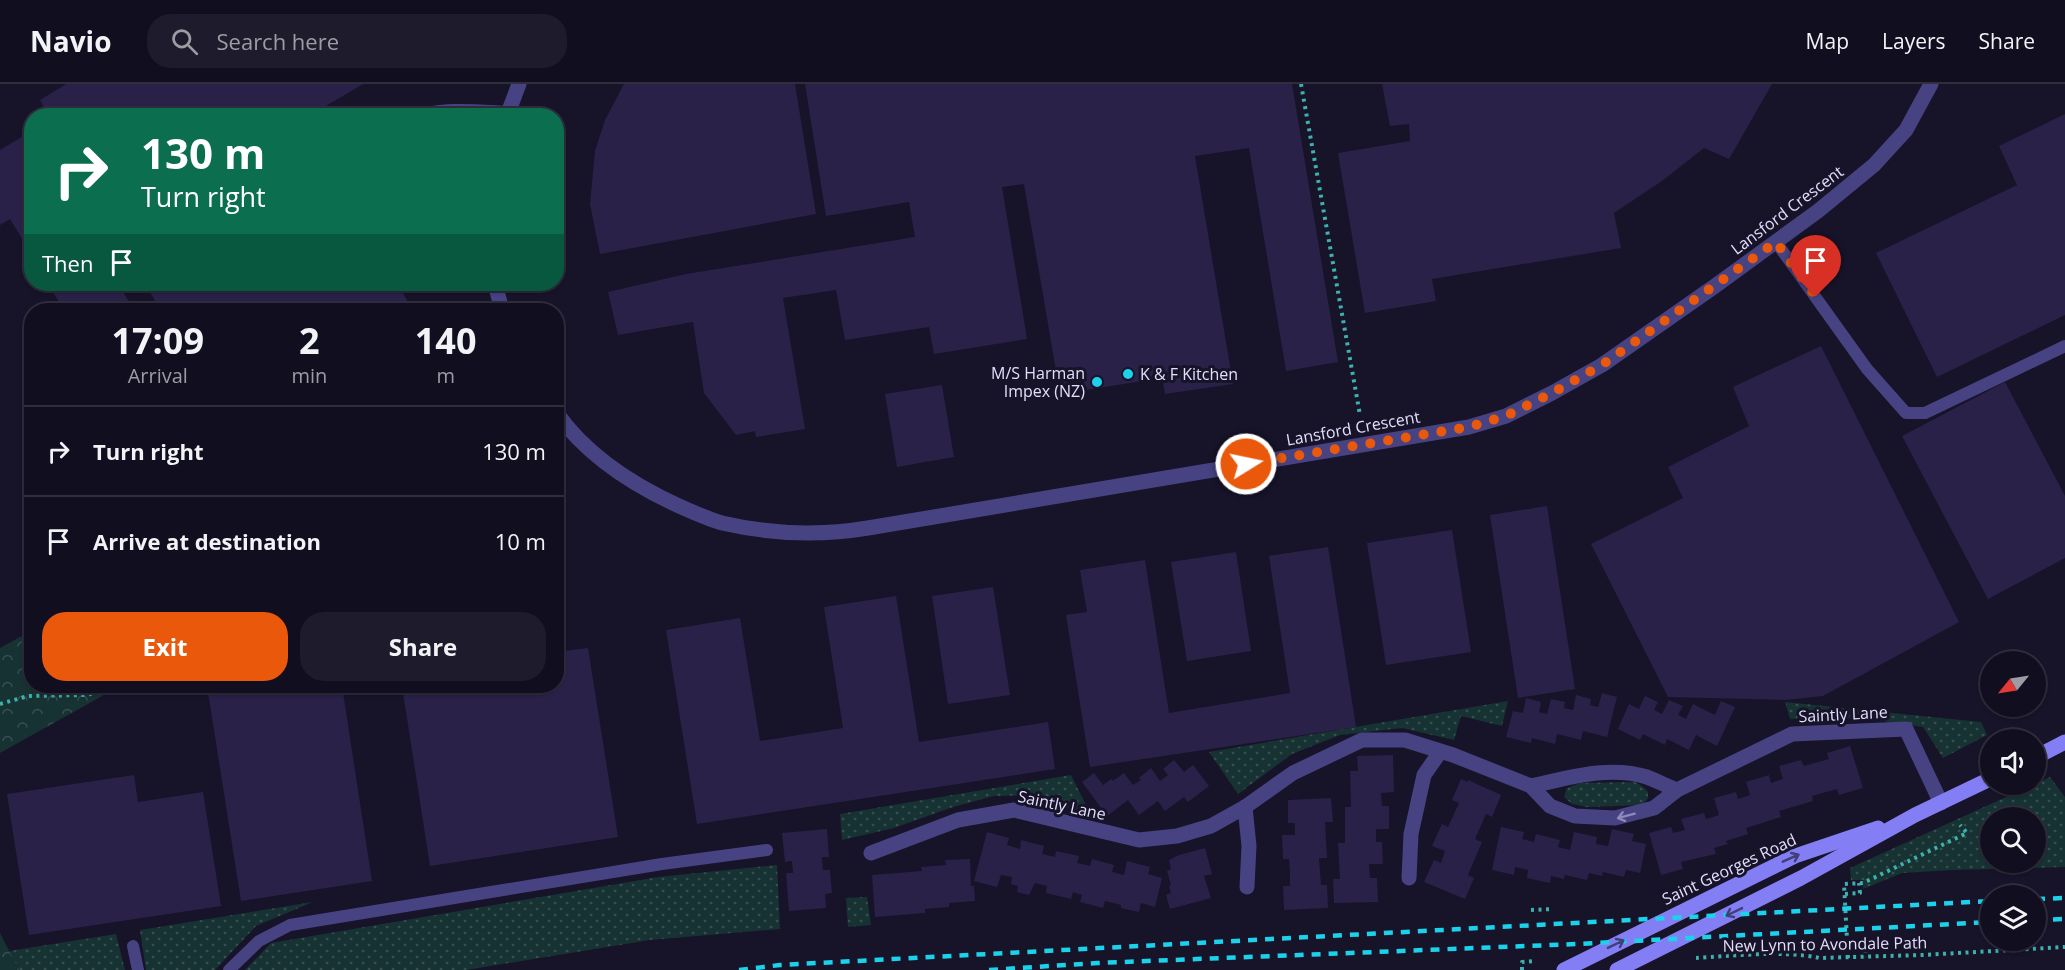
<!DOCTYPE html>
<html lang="en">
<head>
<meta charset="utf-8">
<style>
	body { margin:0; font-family:"Open Sans",sans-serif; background:#1e1c2c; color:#f1f3f6; height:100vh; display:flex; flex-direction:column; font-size:22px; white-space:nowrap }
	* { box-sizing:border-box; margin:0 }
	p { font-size:20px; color:#9c9ca4 }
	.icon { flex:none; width:33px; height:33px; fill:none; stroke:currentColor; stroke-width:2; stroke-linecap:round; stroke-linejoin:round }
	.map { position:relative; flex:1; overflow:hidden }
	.sheet { position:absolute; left:24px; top:219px; width:540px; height:390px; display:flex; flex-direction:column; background:#110e1f; border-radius:24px; box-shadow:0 2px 4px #0004,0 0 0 2px #302e3d }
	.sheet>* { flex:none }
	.guide { position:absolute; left:24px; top:24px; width:540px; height:183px; border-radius:24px; box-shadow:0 2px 4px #0004,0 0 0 2px #302e3d; background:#0b6e4f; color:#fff; overflow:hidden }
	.needle { width:39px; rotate:240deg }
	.controls { position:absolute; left:1980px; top:567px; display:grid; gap:12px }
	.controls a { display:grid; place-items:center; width:66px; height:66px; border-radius:50%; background:#110e1f; box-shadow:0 2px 4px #0004,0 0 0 2px #302e3d; font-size:30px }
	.pin { position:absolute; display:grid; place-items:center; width:51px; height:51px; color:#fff; margin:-62px -26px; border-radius:50% 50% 50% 0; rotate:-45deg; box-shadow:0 0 6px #0007 }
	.pin .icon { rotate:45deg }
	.me { position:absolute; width:66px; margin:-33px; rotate:80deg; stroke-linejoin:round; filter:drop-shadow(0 0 4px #0008) }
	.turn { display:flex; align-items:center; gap:21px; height:126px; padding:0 18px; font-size:27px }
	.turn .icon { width:78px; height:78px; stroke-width:2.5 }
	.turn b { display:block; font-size:42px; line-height:51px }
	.then { display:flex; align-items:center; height:57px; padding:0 18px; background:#0003; gap:12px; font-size:22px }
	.eta { display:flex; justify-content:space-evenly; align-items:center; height:102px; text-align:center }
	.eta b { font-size:36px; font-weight:700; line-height:42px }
	.primary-button { display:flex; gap:12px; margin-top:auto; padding:12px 18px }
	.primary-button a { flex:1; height:69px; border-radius:24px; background:#ea580c; color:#fff; font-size:24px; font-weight:700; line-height:69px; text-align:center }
	.primary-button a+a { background:#1e1c2c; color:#f1f3f6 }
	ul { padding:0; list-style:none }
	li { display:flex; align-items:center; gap:18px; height:90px; padding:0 18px; border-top:2px solid #302e3d }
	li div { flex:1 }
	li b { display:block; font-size:22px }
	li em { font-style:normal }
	header { display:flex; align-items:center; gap:36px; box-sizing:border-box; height:84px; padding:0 30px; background:#110e1f; border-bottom:2px solid #302e3d }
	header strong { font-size:28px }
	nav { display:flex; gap:33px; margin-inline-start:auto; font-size:21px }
	.search { width:420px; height:54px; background:#1e1c2c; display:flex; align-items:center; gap:15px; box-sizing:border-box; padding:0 21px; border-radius:24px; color:#9c9ca4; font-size:22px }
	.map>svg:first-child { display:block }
	.grass { fill:url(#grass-dots); fill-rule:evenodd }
	.park { fill:url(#park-crowns) }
	.building { fill:#2a2148 }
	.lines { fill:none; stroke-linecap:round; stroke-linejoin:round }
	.path { stroke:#3cb1ad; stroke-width:4; stroke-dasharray:3 4.5; stroke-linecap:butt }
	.lane { stroke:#474383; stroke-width:12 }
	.street { stroke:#474383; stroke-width:15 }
	.secondary { stroke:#837ef3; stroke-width:15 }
	.rail { stroke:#1cd1ea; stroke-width:4.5; stroke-dasharray:9 8; stroke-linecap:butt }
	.oneway { stroke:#8d89b9 }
	.oneway2 { stroke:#423e7a }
	.route { stroke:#ea580c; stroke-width:10; stroke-dasharray:0 18 }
	.poi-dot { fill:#1cd1ea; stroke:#171329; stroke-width:2 }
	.labels { text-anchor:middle; stroke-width:6; stroke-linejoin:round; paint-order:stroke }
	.street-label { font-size:16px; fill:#e2defc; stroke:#171329 }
	.poi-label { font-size:16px; fill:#e2defc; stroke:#171329; text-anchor:end }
</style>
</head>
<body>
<header>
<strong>Navio</strong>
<div class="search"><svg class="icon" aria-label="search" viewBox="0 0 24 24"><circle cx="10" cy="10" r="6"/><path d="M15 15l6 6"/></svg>Search here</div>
<nav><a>Map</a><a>Layers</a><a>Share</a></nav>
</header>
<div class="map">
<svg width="2065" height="886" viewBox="0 0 2065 886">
	<defs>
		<pattern id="grass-dots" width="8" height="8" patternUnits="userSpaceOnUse" patternTransform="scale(1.5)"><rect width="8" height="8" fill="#173232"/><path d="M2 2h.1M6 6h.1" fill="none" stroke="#384f51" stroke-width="1.8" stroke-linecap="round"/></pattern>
		<pattern id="park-crowns" width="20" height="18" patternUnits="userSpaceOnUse" patternTransform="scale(1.5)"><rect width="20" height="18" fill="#173232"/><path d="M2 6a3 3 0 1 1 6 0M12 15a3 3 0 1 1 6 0" fill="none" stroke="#384f51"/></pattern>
	</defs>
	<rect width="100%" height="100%" fill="#171329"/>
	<g class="grass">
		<polygon points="1508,617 1502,642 1461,632 1454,656 1402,644 1340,651 1292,670 1238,710 1209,668"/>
		<polygon points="1785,618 1981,638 1987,651 1943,674 1923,643 1863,634 1790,635"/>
		<polygon points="1071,691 1092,733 1037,711 994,712 953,723 894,744 842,756 840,730"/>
		<path d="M 2050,693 L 2065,713 L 2065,783 L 1953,786 L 1902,789 L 1863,805 L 1863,796 L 1851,796 L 1850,784 ZM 1990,734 L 2036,734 L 2036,778 L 1990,778 Z"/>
		<polygon points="1635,698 1642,702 1648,708 1648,714 1643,721 1586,723 1572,720 1564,713 1567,704 1580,699"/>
		<polygon points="777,781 780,845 650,856 466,886 245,886 271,859 658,793"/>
		<polygon points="867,813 871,841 848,843 846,814"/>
		<polygon points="313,818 256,842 215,886 146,886 140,846"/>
		<polygon points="116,850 125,886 19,886 9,867"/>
	</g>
	<g class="park">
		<polygon points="31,547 32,602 120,602 0,669 0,564"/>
		<polygon points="0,849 19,886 0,886"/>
	</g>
	<g class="building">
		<polygon points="66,0 363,0 309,32 49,32 40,16"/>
		<polygon points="624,0 795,0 816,130 600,170 590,120 595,67 605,36"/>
		<polygon points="805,0 1292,0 1338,278 1286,287 1249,64 1195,72 1233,300 1165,310 1162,294 1060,310 1024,100 1002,103 1027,255 934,270 929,243 845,256 836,206 783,214 805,345 756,353 755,347 736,351 704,309 693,238 618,251 608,208 686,190 915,153 909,118 826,132"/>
		<polygon points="1382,0 1772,0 1729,75 1704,64 1662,97 1614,129 1621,164 1432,195 1436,217 1365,229 1338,69 1410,57 1409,40 1390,42"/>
		<polygon points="2065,30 2065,231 1937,293 1876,169 2017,101 1999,62"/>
		<polygon points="30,48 32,51 32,171 10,135 0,141 0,66"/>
		<polygon points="48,200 118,200 134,226 64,226"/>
		<polygon points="145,200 398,200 409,220 398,226 161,226"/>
		<polygon points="1821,262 1959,538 1823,612 1785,616 1668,613 1591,460 1683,414 1668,383 1749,342 1733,303"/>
		<polygon points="2005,298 2065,412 2065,474 1988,515 1902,352"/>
		<polygon points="942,301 954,373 897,383 885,310"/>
		<polygon points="1547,422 1575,605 1518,614 1490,431"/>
		<polygon points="1452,446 1471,568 1386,581 1367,459"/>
		<polygon points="1328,463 1356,643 1090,683 1066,531 1087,528 1080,486 1145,476 1169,629 1290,609 1269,472"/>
		<polygon points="1236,468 1251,567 1187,577 1171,478"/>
		<polygon points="993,503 1010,611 948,620 932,512"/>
		<polygon points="896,512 919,658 1048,638 1055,685 697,740 666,546 740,534 760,657 843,644 824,523"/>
		<polygon points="588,564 618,753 430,782 402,602 556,602 556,568"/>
		<polygon points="207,602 342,602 372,797 241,817"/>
		<polygon points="1602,609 1617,613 1607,653 1583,647 1581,656 1557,650 1555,660 1532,654 1531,659 1506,653 1513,627 1523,629 1526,614 1541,618 1539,628 1547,630 1551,615 1565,618 1564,624 1573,626 1576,611 1591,615 1590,621 1598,623"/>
		<polygon points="1645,612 1658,618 1654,626 1662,630 1669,616 1683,622 1678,631 1686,635 1693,620 1715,631 1721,617 1735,623 1717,662 1696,651 1689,666 1667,655 1665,661 1643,650 1640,656 1618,645 1629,620 1639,625"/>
		<polygon points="1850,662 1863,704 1839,711 1837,705 1812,712 1813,717 1779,727 1781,733 1746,744 1748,750 1726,757 1728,760 1714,764 1716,770 1681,778 1683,785 1661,791 1649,749 1671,743 1673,749 1685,746 1681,735 1704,729 1706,735 1719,731 1714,714 1736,708 1738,715 1750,711 1746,698 1769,691 1771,699 1783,695 1779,682 1801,676 1804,682 1829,675 1827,669"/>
		<polygon points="1393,671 1394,708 1381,709 1382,722 1389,722 1389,745 1376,745 1376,758 1382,758 1383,780 1369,780 1369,782 1370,794 1377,794 1378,818 1334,819 1333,795 1340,795 1338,759 1345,759 1345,723 1351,723 1350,687 1358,687 1357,672"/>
		<polygon points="1174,676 1184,688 1193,681 1209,702 1188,718 1184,713 1165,727 1158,717 1139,731 1128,716 1107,732 1082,698 1094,689 1103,701 1111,695 1113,697 1124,689 1133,701 1141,696 1139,694 1151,684 1160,697 1168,691 1163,685"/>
		<polygon points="134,691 138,718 203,708 221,822 29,851 7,710"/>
		<polygon points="1461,695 1468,698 1468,696 1501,711 1492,733 1486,730 1475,755 1482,758 1468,791 1474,794 1465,815 1424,798 1434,776 1441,779 1445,767 1432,762 1442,740 1448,743 1459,719 1452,716"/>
		<polygon points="1331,714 1333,738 1325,738 1327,774 1319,774 1321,801 1327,801 1328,824 1284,826 1283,802 1290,802 1290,788 1289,775 1283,775 1282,751 1295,751 1295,739 1288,739 1288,716"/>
		<polygon points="1501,743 1524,748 1522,755 1534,758 1536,750 1560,756 1558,763 1570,766 1574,748 1597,753 1596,760 1608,762 1612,745 1634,750 1632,757 1646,760 1640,789 1626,786 1624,793 1603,788 1602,792 1589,789 1587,796 1565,791 1564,795 1551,792 1550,799 1527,794 1528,786 1515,783 1514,791 1492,786"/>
		<polygon points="827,745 829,773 822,773 823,786 830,786 832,809 825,810 826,824 789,827 786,789 793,789 792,777 785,778 782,749"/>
		<polygon points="987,748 1009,754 1007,761 1020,765 1021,756 1044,762 1042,770 1055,773 1056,767 1079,772 1077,779 1090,782 1092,775 1114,781 1112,788 1124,791 1127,777 1150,783 1148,790 1162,794 1155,823 1141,819 1139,828 1121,824 1121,821 1105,817 1103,824 1080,818 1082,811 1073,808 1071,815 1046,809 1047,802 1035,799 1029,811 1017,808 1018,802 1011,800 1012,793 1001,791 997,803 974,797"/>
		<polygon points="1205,764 1212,790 1204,792 1211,814 1170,825 1166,811 1171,809 1169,802 1171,801 1167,787 1171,785 1169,776 1179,771"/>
		<polygon points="970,775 971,802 974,802 975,817 949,819 949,823 925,825 925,829 875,833 872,791 922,787 921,783 946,781 945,776"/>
	</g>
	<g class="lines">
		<g class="path">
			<polyline points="1301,0 1360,331"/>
			<polyline points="0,620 28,612 88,611 107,602"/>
			<polyline points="1845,810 1860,809 1859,799"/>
			<polyline points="1531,826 1553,825"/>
			<polyline points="1847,862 1865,861 1866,873"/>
			<path d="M 1696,874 C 1730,872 1786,866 1819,874 L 1922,871 L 2065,863"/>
			<polyline points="1848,874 1844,800 1863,799 1967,749 1960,741"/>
			<polyline points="1522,886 1522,878 1534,877"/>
		</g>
		<g class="lane">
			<path d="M 419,32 C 439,22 485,27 508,28"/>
			<polyline points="1776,158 1867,285 1906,329 1925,329 2065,262"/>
			<polyline points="133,862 138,886"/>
			<polyline points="229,886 259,857 290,841 662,780 767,766"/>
		</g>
		<g class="street">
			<polyline points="507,32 519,0"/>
			<polyline points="495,200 502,226"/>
			<path d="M 556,328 C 586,371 633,401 679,422 C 693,428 708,435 722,439 C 770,450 820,452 868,444 L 1469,343 L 1506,332 L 1552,309 L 1602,281 L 1715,202 L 1818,127 L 1874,81 L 1906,46 L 1931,0"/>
			<path d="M 1531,702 C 1568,694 1609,681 1647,693 C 1657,697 1667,702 1677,706"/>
			<polyline points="1245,723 1249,762 1247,803"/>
			<polyline points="871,769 958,736 1014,726 1139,756 1177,752 1211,742 1245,723 1293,689 1362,656 1405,656 1453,671 1531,702 1550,722 1575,732 1615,734 1654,724 1677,706 1792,650 1906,645 1941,719"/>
			<polyline points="1409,794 1411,750 1424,691 1440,668"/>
		</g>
		<g class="secondary">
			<polyline points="2036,673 2065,658"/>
			<polyline points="1564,886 1795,772 1878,744"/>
			<polyline points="1617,886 1801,794 1915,731 1990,695"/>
		</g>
		<g class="rail">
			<polyline points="2036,815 2065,814"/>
			<polyline points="2036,836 2065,835"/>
			<polyline points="739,886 780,881 1990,817"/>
			<polyline points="989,886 1097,879 1577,860 1990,838"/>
		</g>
	</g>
	<defs><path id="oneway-shaft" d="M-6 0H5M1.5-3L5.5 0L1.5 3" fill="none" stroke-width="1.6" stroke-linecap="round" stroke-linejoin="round" transform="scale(1.5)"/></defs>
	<use class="oneway" href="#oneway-shaft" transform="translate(1626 732) rotate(165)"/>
	<g class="oneway2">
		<use href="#oneway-shaft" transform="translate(1791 774) rotate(-24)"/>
		<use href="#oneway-shaft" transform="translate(1734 828) rotate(154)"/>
		<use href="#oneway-shaft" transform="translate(1616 860) rotate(-26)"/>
	</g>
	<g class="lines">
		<polyline class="route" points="1246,380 1469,343 1506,332 1552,309 1602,281 1776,158 1816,213"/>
	</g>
	<g class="poi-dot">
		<circle cx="1128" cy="290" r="6"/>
		<circle cx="1097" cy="298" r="6"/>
	</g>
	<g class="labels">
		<g class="street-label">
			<text transform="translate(1787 126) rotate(-37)" y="6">Lansford Crescent</text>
			<text transform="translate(1353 344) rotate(-10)" y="6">Lansford Crescent</text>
			<text transform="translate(1843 630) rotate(-3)" y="6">Saintly Lane</text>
			<text transform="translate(1062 721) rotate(12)" y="6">Saintly Lane</text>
			<text transform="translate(1729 785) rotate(-25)" y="6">Saint Georges Road</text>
			<text transform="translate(1825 860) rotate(-1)" y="6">New Lynn to Avondale Path</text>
		</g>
		<g class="poi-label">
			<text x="1085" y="295">M/S Harman<tspan x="1085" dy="18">Impex (NZ)</tspan></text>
			<text x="1140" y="296" text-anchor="start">K &amp; F Kitchen</text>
		</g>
	</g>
</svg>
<div class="controls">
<a><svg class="needle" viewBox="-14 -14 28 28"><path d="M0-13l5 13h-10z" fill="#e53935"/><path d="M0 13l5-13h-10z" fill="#9c9ca4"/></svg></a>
<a><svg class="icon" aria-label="sound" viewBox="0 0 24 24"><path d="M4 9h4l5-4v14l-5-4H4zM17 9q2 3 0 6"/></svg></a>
<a><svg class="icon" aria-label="search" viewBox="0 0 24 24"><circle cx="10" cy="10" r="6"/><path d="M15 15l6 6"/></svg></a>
<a><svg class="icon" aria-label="layers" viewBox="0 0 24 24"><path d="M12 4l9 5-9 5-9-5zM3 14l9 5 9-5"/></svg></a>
</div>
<div class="pin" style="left:1816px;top:213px;background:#d93025"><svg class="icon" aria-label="arrive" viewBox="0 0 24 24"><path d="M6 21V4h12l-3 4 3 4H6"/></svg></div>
<svg class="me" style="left:1246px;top:380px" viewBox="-20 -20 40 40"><circle r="17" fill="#ea580c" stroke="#fff" stroke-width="3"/><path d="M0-11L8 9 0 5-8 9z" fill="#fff"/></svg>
<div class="guide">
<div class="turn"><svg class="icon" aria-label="right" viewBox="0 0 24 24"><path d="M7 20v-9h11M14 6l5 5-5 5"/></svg><div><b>130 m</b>Turn right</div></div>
<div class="then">Then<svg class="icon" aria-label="arrive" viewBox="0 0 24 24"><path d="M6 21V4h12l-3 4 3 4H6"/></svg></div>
</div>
<section class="sheet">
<div class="eta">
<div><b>17:09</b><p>Arrival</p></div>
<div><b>2</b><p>min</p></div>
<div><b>140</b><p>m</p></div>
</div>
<ul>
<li><svg class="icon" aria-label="right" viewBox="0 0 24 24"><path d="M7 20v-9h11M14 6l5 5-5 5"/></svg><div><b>Turn right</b></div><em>130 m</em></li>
<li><svg class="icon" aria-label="arrive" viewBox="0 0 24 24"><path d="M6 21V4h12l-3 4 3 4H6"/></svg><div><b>Arrive at destination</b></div><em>10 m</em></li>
</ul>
<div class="primary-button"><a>Exit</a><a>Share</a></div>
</section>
</div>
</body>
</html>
